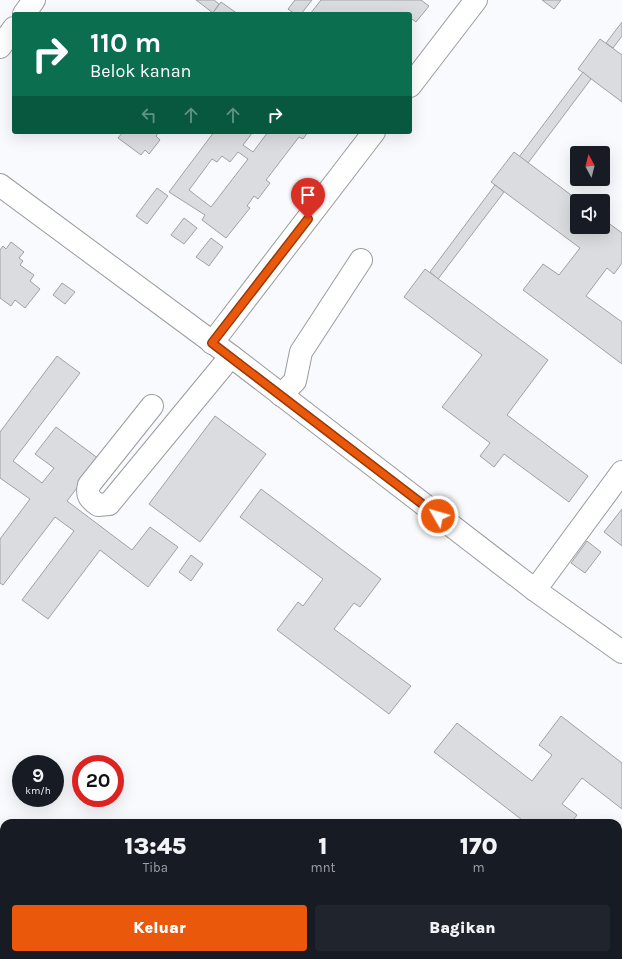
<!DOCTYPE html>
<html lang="id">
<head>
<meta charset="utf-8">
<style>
	body { margin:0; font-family:Karla,sans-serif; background:#20242c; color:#f1f3f6; height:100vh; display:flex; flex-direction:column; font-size:15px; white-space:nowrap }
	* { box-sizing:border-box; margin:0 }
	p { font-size:13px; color:#9ea1a6 }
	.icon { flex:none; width:22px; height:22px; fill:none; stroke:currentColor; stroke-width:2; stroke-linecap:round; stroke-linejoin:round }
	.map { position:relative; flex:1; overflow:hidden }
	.panel { position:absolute; left:0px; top:819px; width:622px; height:140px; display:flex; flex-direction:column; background:#171b24; border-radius:12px 12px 0 0; box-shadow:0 4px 16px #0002 }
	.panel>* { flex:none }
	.guide { position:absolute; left:12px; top:12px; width:400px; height:122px; border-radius:4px; box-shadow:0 4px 16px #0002; background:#0b6e4f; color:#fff; overflow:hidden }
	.needle { width:26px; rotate:353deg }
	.buttons { position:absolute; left:570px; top:146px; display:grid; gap:8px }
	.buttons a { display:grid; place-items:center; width:40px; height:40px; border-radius:4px; background:#171b24; box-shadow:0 4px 16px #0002; font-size:20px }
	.speed { position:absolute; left:12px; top:755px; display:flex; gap:8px; font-size:20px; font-weight:700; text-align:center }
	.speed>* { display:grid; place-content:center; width:52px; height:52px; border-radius:50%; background:#171b24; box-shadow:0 4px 16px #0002; line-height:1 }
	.speed small { font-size:10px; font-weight:400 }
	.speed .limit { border:6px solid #d22; background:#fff; color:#111 }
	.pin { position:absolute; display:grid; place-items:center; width:34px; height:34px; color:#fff; margin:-41px -17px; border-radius:50% 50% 50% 0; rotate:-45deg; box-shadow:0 0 4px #0007 }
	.pin .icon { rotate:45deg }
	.me { position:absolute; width:44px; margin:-22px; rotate:308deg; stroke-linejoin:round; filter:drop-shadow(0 0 3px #0008) }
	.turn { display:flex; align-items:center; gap:14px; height:84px; padding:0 12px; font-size:18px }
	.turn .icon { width:52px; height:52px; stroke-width:2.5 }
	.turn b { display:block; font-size:28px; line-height:34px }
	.lanes { display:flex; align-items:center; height:38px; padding:0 12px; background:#0003; justify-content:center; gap:20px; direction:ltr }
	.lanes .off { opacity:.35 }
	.eta { display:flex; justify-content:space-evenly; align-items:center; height:68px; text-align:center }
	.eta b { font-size:24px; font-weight:800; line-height:28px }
	.primary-button { display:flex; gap:8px; margin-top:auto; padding:8px 12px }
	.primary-button a { flex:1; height:46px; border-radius:4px; background:#ea580c; color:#fff; font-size:16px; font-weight:800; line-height:46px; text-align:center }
	.primary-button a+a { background:#20242c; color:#f1f3f6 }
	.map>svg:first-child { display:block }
	.building { fill:#dadcdf; stroke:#9fa1a4; fill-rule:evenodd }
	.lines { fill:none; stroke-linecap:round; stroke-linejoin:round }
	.minor-casing { stroke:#9a9c9f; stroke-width:24 }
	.minor { stroke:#fff; stroke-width:22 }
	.route-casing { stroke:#983908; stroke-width:10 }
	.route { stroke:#ea580c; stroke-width:7 }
</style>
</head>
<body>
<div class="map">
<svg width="622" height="959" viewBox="0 0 622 959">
	<rect width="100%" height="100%" fill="#f8fafd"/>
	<g class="building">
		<polygon points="196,0 214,0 219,4 213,13"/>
		<polygon points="295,0 312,0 301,14 295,14 288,9"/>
		<polygon points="321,0 421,0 429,6 416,22 412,19 410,22 410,14 310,14"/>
		<polygon points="542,0 561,0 554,9"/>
		<polygon points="221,2 238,14 212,14"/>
		<polygon points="622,22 622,36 613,48 606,43"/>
		<polygon points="600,39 622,55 622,102 578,69"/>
		<polygon points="583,72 591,79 528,163 519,157"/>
		<polygon points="123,132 159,132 156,136 160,140 149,154 145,150 141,155 118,138"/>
		<path d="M 214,132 L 253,132 L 243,145 L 253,152 L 268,132 L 308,132 L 303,139 L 299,137 L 266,180 L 270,183 L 258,199 L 254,196 L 247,206 L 250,208 L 226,238 L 202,220 L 205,215 L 169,192 ZM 238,152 L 248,159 L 211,207 L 189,190 L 212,159 L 217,162 L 222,156 L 230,162 Z"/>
		<polygon points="514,152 579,201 577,201 577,227 603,227 603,219 622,233 622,263 614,274 607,268 586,296 622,322 622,364 523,290 543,264 559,275 580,248 491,182"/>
		<polygon points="495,185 504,192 438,279 430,272"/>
		<polygon points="157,188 168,196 147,224 136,216"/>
		<polygon points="184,218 197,228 184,244 171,235"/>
		<polygon points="211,238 223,247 209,266 196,257"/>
		<polygon points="11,242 24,252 19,258 23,261 20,265 34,275 30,281 40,289 25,308 15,300 11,306 0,298 0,250 3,246 6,249"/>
		<polygon points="425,269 548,360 507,415 588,476 569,502 504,454 494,467 480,456 490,443 442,407 482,355 404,297"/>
		<polygon points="62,283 75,292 65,304 53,295"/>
		<polygon points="57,356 80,373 13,461 42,483 54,468 35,454 56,427 99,459 67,501 132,550 150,527 178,547 148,587 100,550 48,619 22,600 74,531 55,517 3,585 0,583 0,539 30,499 0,478 0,432"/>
		<polygon points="215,416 266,454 200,542 149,504"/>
		<polygon points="261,489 381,579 360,607 354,603 334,629 411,686 389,714 277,630 298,602 303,606 323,579 240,517"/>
		<polygon points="622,509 622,546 604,532"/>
		<polygon points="587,541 601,552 585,573 571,563"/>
		<polygon points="191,555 203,564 191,581 179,572"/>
		<polygon points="561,716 622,763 622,809 582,778 562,804 577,815 571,823 526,823 434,752 457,723 532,781 552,755 539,745"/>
	</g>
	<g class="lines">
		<defs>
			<g id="minor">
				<polyline points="24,14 34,0"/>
				<polyline points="0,47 14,28"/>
				<polyline points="410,86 476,0"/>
				<polyline points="0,185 231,356 535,590 622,652"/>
				<polyline points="212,343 374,132"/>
				<polyline points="281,395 295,381 301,352 361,260"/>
				<path d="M 152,406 L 89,485 C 86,496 90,499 98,505 L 109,504 L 231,356"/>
				<polyline points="535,590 622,472"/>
			</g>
		</defs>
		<use href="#minor" class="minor-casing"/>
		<use href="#minor" class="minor"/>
	</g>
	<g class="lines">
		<defs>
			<polyline id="route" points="308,219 212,343 438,516"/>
		</defs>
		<use href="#route" class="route-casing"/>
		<use href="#route" class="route"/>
	</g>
</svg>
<div class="buttons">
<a><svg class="needle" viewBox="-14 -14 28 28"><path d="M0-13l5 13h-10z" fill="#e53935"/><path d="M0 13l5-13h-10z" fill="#9ea1a6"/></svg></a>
<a><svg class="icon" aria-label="sound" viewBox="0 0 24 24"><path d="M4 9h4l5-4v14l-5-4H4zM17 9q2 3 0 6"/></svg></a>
</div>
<div class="speed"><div>9<small>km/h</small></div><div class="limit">20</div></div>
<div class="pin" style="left:308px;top:219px;background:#d93025"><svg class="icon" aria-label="arrive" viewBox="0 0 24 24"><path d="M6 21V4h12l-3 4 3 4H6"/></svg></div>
<svg class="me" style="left:438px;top:516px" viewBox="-20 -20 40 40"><circle r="17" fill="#ea580c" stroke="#fff" stroke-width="3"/><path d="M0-11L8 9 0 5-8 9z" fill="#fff"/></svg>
<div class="guide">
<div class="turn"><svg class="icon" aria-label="right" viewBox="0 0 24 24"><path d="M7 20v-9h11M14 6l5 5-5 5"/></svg><div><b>110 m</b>Belok kanan</div></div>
<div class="lanes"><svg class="icon off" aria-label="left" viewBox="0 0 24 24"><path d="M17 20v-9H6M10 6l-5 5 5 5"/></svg><svg class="icon off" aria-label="ahead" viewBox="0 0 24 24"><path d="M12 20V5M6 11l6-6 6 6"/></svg><svg class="icon off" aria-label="ahead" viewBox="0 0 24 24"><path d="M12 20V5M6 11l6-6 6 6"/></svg><svg class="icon" aria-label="right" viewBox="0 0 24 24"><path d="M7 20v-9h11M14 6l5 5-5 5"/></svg></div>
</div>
<section class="panel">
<div class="eta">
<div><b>13:45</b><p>Tiba</p></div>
<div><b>1</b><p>mnt</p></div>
<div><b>170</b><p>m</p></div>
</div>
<div class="primary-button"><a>Keluar</a><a>Bagikan</a></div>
</section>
</div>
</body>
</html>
